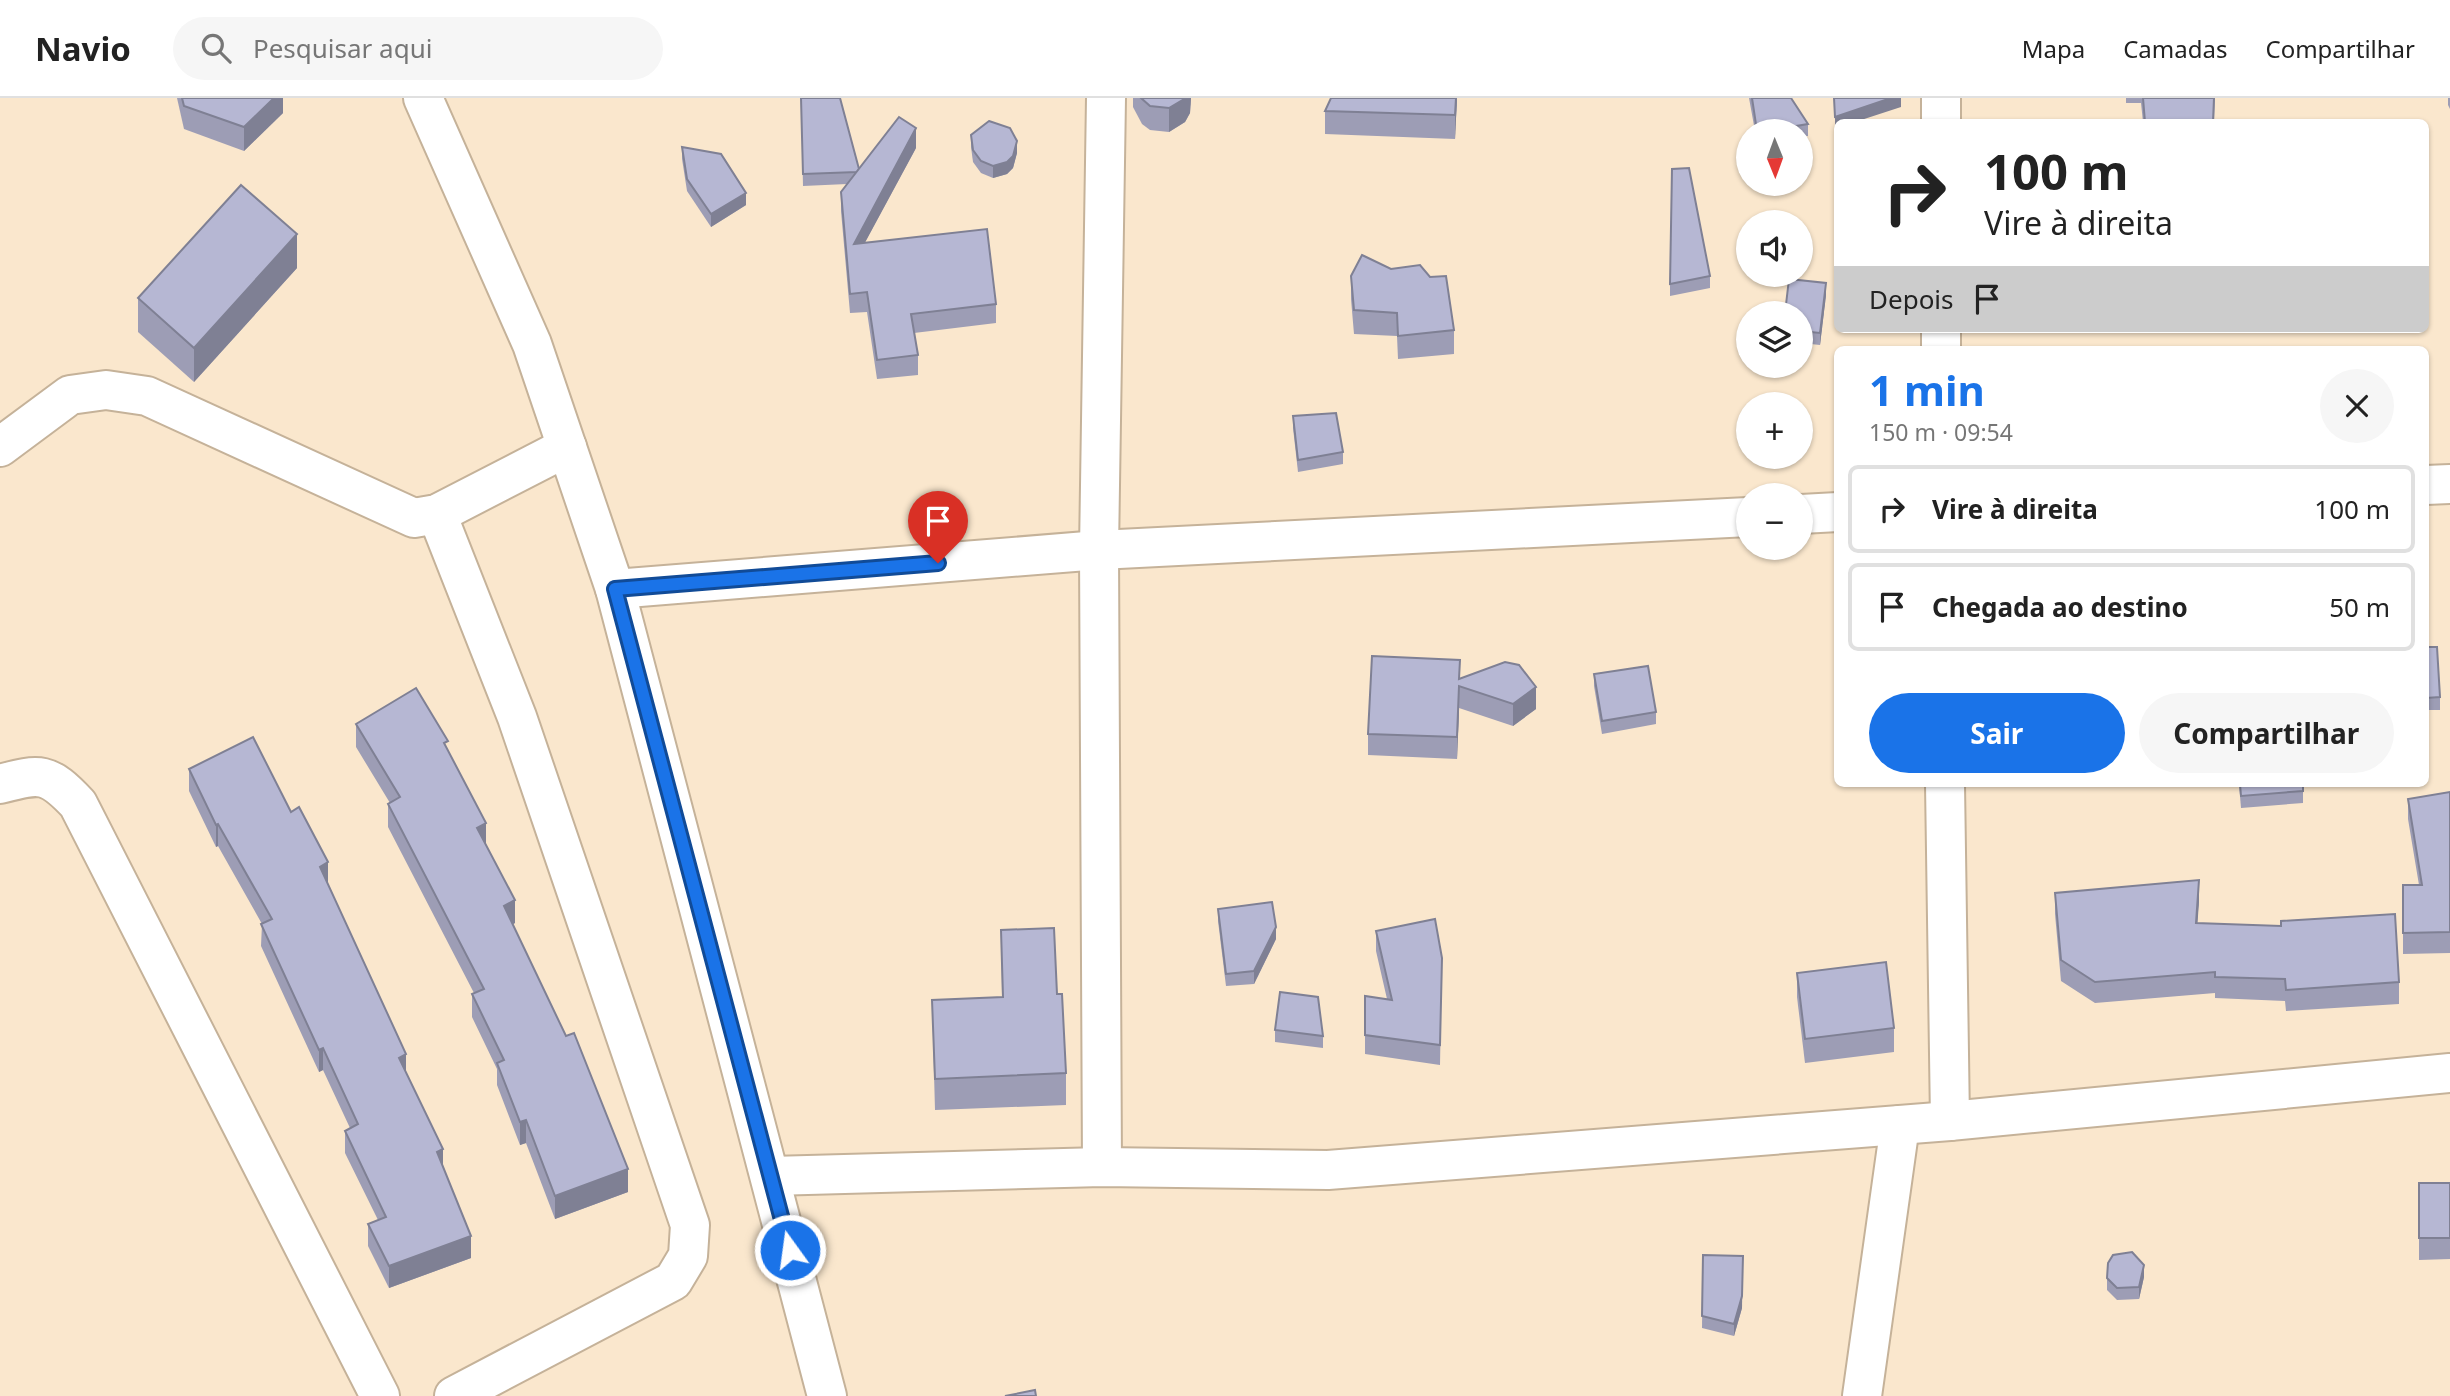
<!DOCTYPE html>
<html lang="pt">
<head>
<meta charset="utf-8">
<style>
	body { margin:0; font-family:"Noto Sans",sans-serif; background:#f6f6f6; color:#222; height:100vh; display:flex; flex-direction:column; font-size:26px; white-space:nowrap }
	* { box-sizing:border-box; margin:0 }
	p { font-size:23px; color:#767676 }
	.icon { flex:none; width:38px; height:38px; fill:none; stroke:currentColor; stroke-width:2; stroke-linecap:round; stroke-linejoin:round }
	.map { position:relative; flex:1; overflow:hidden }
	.sheet { position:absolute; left:1834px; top:248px; width:595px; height:441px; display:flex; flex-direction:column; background:#fff; border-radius:10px; box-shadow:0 2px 5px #0004 }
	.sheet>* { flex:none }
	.banner { position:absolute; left:1834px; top:21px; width:595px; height:214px; border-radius:10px; box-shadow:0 2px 5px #0004; background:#fff; color:#222; overflow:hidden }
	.needle { width:46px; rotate:179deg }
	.buttons { position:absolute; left:1736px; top:21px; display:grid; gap:14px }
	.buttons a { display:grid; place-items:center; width:77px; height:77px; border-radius:50%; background:#fff; box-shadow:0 2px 5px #0004; font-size:35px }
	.pin { position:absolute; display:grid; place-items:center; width:60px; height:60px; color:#fff; margin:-72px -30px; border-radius:50% 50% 50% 0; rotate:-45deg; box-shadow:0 0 7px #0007 }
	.pin .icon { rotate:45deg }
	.me { position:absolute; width:77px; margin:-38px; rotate:346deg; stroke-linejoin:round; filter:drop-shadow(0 0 5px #0008) }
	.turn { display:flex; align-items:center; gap:24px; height:147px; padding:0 35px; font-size:32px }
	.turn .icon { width:91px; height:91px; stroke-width:2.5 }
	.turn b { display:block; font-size:49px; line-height:60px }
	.then { display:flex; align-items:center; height:66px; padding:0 35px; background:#0003; gap:14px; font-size:26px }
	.round { display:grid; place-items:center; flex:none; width:74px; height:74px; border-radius:37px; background:#f6f6f6 }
	.head { display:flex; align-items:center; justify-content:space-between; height:119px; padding:0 35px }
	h1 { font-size:42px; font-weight:700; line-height:52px; color:#1a73e8 }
	.primary-button { display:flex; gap:14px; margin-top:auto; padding:14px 35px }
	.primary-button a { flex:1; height:80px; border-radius:42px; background:#1a73e8; color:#fff; font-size:28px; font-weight:700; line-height:80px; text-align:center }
	.primary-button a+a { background:#f6f6f6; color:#222 }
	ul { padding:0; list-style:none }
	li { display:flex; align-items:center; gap:21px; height:88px; margin:0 14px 10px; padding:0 21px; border:4px solid #e0e0e0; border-radius:10px }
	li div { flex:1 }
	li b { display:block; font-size:26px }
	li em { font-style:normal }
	header { display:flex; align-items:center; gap:42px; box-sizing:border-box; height:98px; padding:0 35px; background:#fff; border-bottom:2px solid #e0e0e0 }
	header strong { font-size:33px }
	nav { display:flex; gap:38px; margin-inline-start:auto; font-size:24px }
	.search { width:490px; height:63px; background:#f6f6f6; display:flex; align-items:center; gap:18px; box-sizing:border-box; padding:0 24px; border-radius:38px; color:#767676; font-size:26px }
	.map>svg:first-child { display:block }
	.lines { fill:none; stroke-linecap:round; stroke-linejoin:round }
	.street-casing { stroke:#c5b299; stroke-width:42 }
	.secondary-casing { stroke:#c5b299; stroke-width:42 }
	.street { stroke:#fff; stroke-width:38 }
	.secondary { stroke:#fff; stroke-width:38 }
	.wall { fill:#9d9db5 }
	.shaded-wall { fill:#7f8094 }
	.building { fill:#b6b7d3; stroke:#7f8094; stroke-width:2 }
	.route-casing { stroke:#114b97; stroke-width:18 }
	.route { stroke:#1a73e8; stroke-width:12 }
</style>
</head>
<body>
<header>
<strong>Navio</strong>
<div class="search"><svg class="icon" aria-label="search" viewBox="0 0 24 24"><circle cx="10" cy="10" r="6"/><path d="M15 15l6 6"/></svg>Pesquisar aqui</div>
<nav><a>Mapa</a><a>Camadas</a><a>Compartilhar</a></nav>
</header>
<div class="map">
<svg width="2450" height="1298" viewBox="0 0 2450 1298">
	<rect width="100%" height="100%" fill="#fae7cd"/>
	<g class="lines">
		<defs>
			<g id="street">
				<polyline points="1941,24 1941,0"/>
				<polyline points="1941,252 1941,231"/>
				<polyline points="0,349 70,297 106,292 147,298 414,420 437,416 567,349"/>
				<polyline points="2426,387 2450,386"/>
				<polyline points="437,416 517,619 690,1127 688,1158 673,1183 454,1298"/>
				<polyline points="1801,416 1838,414"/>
				<polyline points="615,491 1099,452 1748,419"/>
				<path d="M 0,686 C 41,675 48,674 78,706 L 380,1298"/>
				<polyline points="1945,686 1950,1023"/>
				<polyline points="1102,1069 1099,452 1106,0"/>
				<polyline points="771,1078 1102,1069 1328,1072 1950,1023 2450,975"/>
				<polyline points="1862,1298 1900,1027"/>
			</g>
			<polyline id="secondary" points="423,0 532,246 615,491 827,1298"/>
		</defs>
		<use href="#street" class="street-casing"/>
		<use href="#secondary" class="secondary-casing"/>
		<use href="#street" class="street"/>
		<use href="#secondary" class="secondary"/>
	</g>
	<g class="wall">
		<polygon points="177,0 283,0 283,15 244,53 184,31"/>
		<polygon points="801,0 859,71 916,50 865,144 996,206 996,225 914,235 918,257 918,277 877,281 867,214 850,215 841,113 841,94 847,86 803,88"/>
		<polygon points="1133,0 1191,0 1190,15 1185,24 1169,34 1150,32 1142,26 1133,9"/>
		<polygon points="1331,0 1457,0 1455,41 1325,36 1325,13"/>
		<polygon points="1749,0 1791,0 1808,26 1808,38 1801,39 1801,33 1755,33"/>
		<polygon points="2126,0 2215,0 2214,24 2143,24 2141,5 2126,5"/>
		<polygon points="2448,0 2450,0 2450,11 2448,7"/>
		<polygon points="971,37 1017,55 1013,70 1007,76 993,80 981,75 973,64 971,49"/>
		<polygon points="682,49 746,107 711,129 687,93 682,61"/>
		<polygon points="297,170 194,284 138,234 138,200"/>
		<polygon points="1351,178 1454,232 1454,256 1398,261 1397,238 1354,236 1351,201"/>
		<polygon points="1710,178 1710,190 1670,198 1670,186"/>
		<polygon points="1826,197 1820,247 1801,245 1801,215"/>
		<polygon points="1293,318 1343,354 1343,366 1298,374 1293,330"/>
		<polygon points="2426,549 2440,599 2440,612 2426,612"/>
		<polygon points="1594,576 1656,614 1656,626 1602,636 1594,588"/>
		<polygon points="1460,581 1536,611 1513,628 1459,610 1457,661 1368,657 1368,636"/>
		<polygon points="356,626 448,652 486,747 515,825 513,826 628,1094 555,1121 526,1045 520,1047 497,987 497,971 472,919 472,896 474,895 388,729 388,706 390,705 356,649"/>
		<polygon points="189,671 328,786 406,976 443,1070 471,1160 389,1190 368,1148 368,1126 378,1122 345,1055 345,1033 350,1030 323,972 319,974 261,848 262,826 218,748 216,749 189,693"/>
		<polygon points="2239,686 2303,686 2303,705 2241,710"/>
		<polygon points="2450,694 2450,855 2403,856 2403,787 2419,787 2408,721 2408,701"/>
		<polygon points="2055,795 2199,803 2197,825 2399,884 2399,906 2286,913 2285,903 2215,900 2215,895 2095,905 2061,883 2055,816"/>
		<polygon points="1218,811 1276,841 1254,886 1226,888 1218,823"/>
		<polygon points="1001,832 1057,896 1066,975 1066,1007 935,1012 932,902 1002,899"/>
		<polygon points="1376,833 1442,860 1440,967 1365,956 1365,898 1387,901 1376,853"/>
		<polygon points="1797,875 1894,930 1894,954 1805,965 1797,899"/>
		<polygon points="1275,932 1323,938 1323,950 1275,944"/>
		<polygon points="2419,1085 2450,1085 2450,1161 2419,1162"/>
		<polygon points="1703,1157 1742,1210 1734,1238 1702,1230"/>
		<polygon points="2144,1179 2139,1201 2117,1202 2107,1192 2107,1180"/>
	</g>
	<g class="shaded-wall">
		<polygon points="274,0 283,0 283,15 244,53 244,29"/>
		<polygon points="1186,0 1191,0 1190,15 1185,24 1169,34 1169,10"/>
		<polygon points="1456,0 1457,0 1455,41 1455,17"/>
		<polygon points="1891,0 1901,0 1901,9 1855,24 1838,24 1838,30 1835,31 1835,19"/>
		<polygon points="916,30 916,50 854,165 854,146"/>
		<polygon points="1017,43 1017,55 1013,70 1007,76 993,80 993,68"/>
		<polygon points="746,95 746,107 711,129 711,116"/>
		<polygon points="297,136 297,170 194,284 194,250"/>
		<polygon points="1826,185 1826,197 1820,247 1820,235"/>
		<polygon points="1459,588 1459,610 1457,661 1457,639"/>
		<polygon points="1536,589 1536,611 1513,628 1513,606"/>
		<polygon points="486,725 486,748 477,730"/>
		<polygon points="218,726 218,748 216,749 216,727"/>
		<polygon points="328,764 328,786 320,791 320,769"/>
		<polygon points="2199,782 2199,803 2196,847 2196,825"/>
		<polygon points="515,802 515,825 504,831 504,808"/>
		<polygon points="1276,829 1276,841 1254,886 1254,873"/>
		<polygon points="323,950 323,972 319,974 319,952"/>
		<polygon points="406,956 406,978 399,960"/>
		<polygon points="526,1022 526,1045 520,1047 520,1024"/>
		<polygon points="443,1051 443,1073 437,1054"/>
		<polygon points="628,1071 628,1094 555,1121 555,1098"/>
		<polygon points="471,1138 471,1160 389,1190 389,1168"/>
		<polygon points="1743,1158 1742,1210 1734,1238 1734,1226"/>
		<polygon points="2144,1167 2144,1179 2139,1201 2139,1189"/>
	</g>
	<g class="building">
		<polygon points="182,0 274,0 244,29 184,8"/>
		<polygon points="801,0 840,0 859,71 857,74 803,76"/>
		<polygon points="1141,0 1186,0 1169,10 1150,8"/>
		<polygon points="1331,0 1456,0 1455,17 1325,13"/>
		<polygon points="1752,0 1791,0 1808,26 1767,33 1757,33"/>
		<polygon points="1834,0 1891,0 1835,19"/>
		<polygon points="2143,0 2214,0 2213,24 2145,24"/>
		<polygon points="899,19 916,30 854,146 987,131 996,206 911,216 918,257 877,262 867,194 850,196 841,94"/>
		<polygon points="989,23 1010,30 1017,43 1013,58 1007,64 993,68 981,63 973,52 971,37"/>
		<polygon points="682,49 721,56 746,95 711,116 687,81"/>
		<polygon points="1689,70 1710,178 1670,186 1672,71"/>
		<polygon points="241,87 297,136 194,250 138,200"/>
		<polygon points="1362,157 1391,171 1420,167 1430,179 1446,178 1454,232 1398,238 1397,215 1354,212 1351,178"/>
		<polygon points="1789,181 1826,185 1820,235 1801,233 1801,215 1785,215"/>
		<polygon points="1336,315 1343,354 1298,362 1293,318"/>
		<polygon points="2426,549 2437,549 2440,599 2426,600"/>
		<polygon points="1372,558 1460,562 1459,581 1505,564 1519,567 1536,589 1513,606 1459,588 1457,639 1368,636"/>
		<polygon points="1648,568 1656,614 1602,623 1594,576"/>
		<polygon points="416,590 448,643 444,645 486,725 477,730 515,802 504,808 566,938 574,935 628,1071 555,1098 526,1022 520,1024 497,965 504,962 472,896 484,891 388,706 400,699 356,626"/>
		<polygon points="253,639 291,714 299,709 328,764 320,769 406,956 399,960 443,1051 437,1054 471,1138 389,1168 368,1126 386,1119 345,1033 358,1026 323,950 319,952 261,826 272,821 218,726 216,727 189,671"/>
		<polygon points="2240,686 2303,686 2303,693 2241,698"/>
		<polygon points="2450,694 2450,834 2403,835 2403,787 2422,787 2408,701"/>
		<polygon points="2199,782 2196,825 2281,828 2281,823 2395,816 2399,884 2286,892 2285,881 2215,879 2215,874 2095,884 2061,862 2055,795"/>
		<polygon points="1272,804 1276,829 1254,873 1226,876 1218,811"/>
		<polygon points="1435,821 1442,860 1440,947 1365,937 1365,898 1392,902 1376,833"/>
		<polygon points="1054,830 1057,896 1062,896 1066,975 935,981 932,902 1003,899 1001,832"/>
		<polygon points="1886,864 1894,930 1805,941 1797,875"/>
		<polygon points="1280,894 1318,899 1323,938 1275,932"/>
		<rect x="2419" y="1085" width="31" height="55"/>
		<polygon points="2132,1154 2144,1167 2139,1189 2117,1190 2107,1180 2108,1165 2113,1157"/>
		<polygon points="1703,1157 1743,1158 1742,1198 1734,1226 1702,1218"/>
		<polygon points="1035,1292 1036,1298 1005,1298"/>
	</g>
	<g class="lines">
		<defs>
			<polyline id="route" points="790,1152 615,491 938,465"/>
		</defs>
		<use href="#route" class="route-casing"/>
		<use href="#route" class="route"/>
	</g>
</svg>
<div class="buttons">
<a><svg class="needle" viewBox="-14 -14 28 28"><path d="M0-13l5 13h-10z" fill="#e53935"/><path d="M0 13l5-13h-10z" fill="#767676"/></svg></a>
<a><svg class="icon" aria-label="sound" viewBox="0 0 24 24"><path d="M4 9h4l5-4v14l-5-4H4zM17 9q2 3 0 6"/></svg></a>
<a><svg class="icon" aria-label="layers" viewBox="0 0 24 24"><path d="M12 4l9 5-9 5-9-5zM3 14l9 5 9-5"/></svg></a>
<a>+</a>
<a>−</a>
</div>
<div class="pin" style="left:938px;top:465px;background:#d93025"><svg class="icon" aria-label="arrive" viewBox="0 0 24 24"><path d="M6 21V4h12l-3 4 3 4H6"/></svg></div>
<svg class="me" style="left:790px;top:1152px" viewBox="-20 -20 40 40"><circle r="17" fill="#1a73e8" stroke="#fff" stroke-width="3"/><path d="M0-11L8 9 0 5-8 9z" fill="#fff"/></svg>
<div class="banner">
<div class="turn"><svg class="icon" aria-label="right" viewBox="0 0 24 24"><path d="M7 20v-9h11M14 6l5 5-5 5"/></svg><div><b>100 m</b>Vire à direita</div></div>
<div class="then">Depois<svg class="icon" aria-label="arrive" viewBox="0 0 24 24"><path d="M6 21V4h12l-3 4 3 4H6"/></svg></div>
</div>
<section class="sheet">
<div class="head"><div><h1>1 min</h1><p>150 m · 09:54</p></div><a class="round"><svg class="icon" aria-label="close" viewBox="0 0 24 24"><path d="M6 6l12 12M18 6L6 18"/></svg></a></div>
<ul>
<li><svg class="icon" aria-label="right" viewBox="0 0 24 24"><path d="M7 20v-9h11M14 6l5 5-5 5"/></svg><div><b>Vire à direita</b></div><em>100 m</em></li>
<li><svg class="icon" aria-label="arrive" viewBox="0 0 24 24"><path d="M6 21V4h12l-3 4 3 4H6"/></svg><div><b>Chegada ao destino</b></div><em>50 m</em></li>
</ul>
<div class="primary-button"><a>Sair</a><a>Compartilhar</a></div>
</section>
</div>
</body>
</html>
